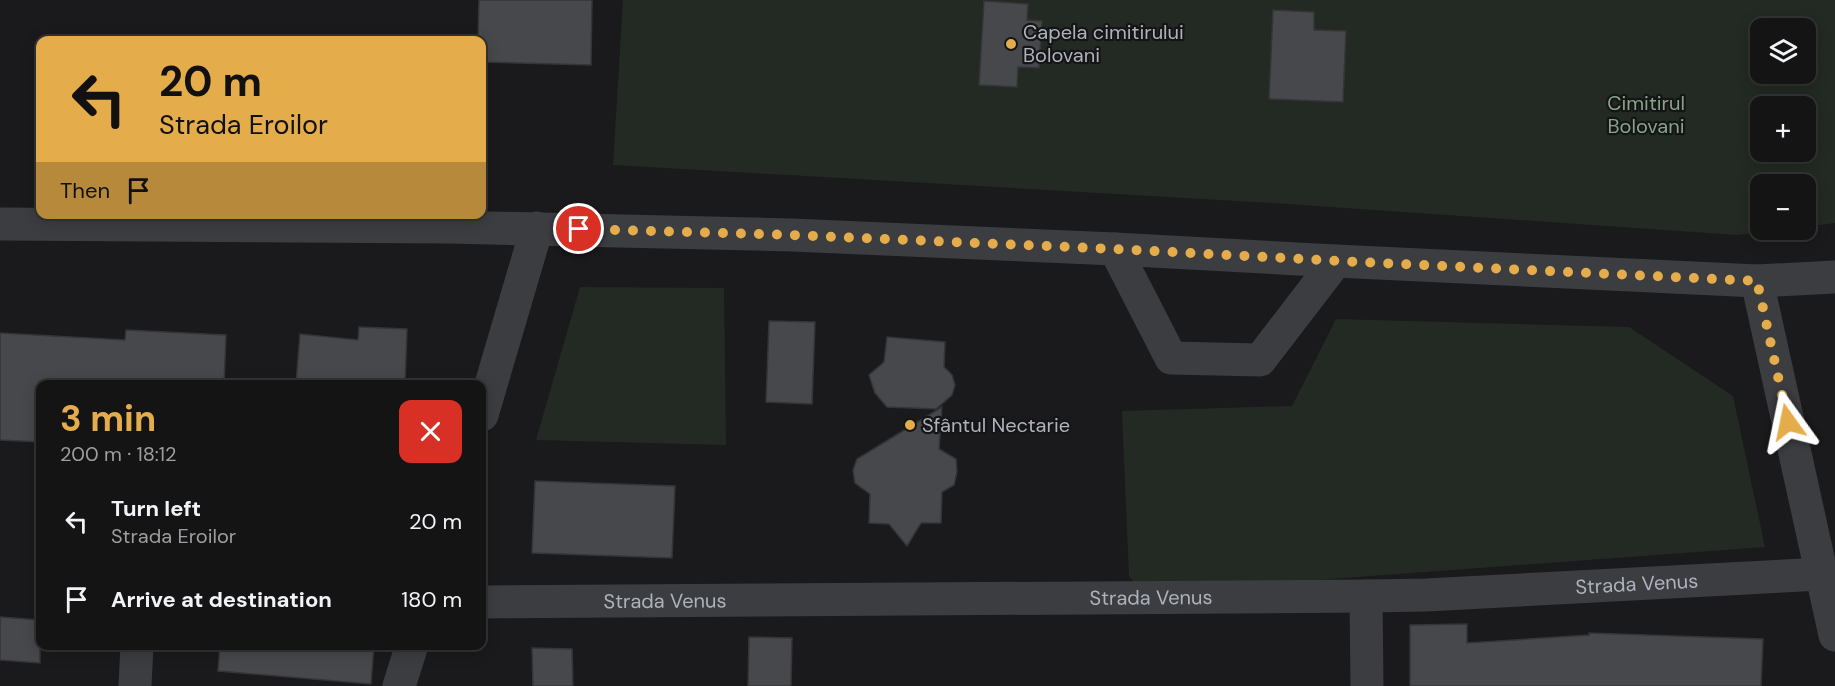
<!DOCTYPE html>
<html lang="en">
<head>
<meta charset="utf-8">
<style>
	body { margin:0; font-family:"DM Sans",sans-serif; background:#212122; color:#f1f3f6; height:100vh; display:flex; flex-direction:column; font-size:22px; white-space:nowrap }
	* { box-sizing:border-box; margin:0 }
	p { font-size:20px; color:#9d9ea0 }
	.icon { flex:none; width:33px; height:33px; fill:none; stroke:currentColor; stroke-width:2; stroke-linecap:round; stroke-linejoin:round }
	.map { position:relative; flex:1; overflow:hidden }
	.details { position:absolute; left:36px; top:380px; width:450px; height:270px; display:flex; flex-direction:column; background:#141415; border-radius:12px; box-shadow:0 3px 15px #0003,0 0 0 2px #333334 }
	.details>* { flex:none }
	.hud { position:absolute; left:36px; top:36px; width:450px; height:183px; border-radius:12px; box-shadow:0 3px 15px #0003,0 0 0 2px #333334; background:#e4ac4a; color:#111; overflow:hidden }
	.buttons { position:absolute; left:1750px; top:18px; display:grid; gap:12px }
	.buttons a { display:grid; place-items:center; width:66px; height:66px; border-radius:12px; background:#141415; box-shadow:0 3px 15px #0003,0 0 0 2px #333334; font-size:30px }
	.pin { position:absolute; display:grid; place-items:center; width:51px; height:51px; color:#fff; margin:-26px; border:3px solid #fff; border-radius:50%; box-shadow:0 2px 6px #0007 }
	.me { position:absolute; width:66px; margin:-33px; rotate:348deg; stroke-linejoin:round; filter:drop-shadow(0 0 4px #0008) }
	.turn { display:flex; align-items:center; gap:21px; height:126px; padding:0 24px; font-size:27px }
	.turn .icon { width:78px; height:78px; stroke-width:2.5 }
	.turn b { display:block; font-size:42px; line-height:51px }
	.then { display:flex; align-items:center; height:57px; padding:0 24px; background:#0003; gap:12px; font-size:22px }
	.round { display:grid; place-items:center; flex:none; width:63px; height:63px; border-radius:12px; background:#212122 }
	.summary { display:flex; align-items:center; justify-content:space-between; height:102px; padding:0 24px }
	h1 { font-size:36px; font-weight:700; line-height:45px; color:#e4ac4a }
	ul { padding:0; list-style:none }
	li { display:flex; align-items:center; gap:18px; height:78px; padding:0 24px }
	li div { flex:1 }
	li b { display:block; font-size:22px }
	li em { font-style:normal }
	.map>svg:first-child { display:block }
	.green { fill:#222a23; fill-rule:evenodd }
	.building { fill:#47484c; stroke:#353538; stroke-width:1.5 }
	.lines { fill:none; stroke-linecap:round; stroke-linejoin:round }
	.minor { stroke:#3c3d41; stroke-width:33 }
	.route { stroke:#e4ac4a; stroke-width:10; stroke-dasharray:0 18 }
	.poi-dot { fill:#e4ac4a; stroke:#151517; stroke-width:2 }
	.labels { text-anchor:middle; stroke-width:4.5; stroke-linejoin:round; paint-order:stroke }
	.poi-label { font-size:20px; fill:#aeb2bb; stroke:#151517; text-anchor:start }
	.park-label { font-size:20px; fill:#87a488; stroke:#151517 }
	.street-label { font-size:20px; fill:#aeb2bb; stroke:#151517 }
</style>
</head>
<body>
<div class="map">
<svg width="1835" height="686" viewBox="0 0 1835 686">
	<rect width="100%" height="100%" fill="#1a1a1c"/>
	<g class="green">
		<path d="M 623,0 L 1835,0 L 1835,223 L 1806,227 L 1806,184 L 1761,184 L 1761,230 L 1782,230 L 1737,235 L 1273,203 L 613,165 ZM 1761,28 L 1806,28 L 1806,74 L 1761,74 ZM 1761,106 L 1806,106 L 1806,152 L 1761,152 Z"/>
		<polygon points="580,287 724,288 726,445 536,440"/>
		<polygon points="1336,319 1629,327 1733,396 1765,547 1141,593 1129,576 1122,411 1292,406"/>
	</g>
	<g class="building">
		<polygon points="479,0 592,0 591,65 482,62 482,40 478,40"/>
		<polygon points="984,1 1028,4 1027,20 1042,21 1039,68 1018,67 1017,87 979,85"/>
		<polygon points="1273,10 1314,12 1314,30 1346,31 1343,102 1269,99"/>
		<polygon points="769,321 815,322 812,404 766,402"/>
		<polygon points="359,327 407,329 405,384 296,384 300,334 358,340"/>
		<polygon points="126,330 226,335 224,384 40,384 40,442 0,440 0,333 125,340"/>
		<polygon points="887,337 945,342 944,367 952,375 955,385 952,395 936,409 887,407 875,393 869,375 884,362"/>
		<polygon points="942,407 939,449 956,459 957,472 954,485 942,492 941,523 921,523 907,546 889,524 869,523 870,494 855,483 853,470 857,459"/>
		<polygon points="535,481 675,486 672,558 532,553"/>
		<polygon points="0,617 40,620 40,663 0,660"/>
		<polygon points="1467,624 1467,643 1589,635 1589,633 1763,639 1761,686 1410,686 1410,625"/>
		<polygon points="749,637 792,638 791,686 748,686"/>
		<polygon points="220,645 374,645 371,684 218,671"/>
		<polygon points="532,648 572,649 573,686 533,686"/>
	</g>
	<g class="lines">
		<g class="minor">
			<polyline points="0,224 449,227 792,235 1115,249 1336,261 1757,281 1835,277"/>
			<polyline points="1115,249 1171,358 1260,360 1336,261"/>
			<polyline points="1757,281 1835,635"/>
			<polyline points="482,415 537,228"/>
			<polyline points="1366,596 1367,686"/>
			<path id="s1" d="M 482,602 L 1366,596 L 1426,595 L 1821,574"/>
			<polyline points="135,686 137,645"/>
			<polyline points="399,686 412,645"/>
		</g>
	</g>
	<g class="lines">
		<polyline class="route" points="579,229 792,235 1115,249 1359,262 1757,281 1788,422"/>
	</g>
	<g class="poi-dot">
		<circle cx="1011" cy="44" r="6"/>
		<circle cx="910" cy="425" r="6"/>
	</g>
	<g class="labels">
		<g class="poi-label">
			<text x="1023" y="39">Capela cimitirului<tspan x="1023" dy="23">Bolovani</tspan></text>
			<text x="922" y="432">Sfântul Nectarie</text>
		</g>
		<g class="park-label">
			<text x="1646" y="110">Cimitirul<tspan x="1646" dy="23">Bolovani</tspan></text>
		</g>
		<g class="street-label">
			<text dy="7" stroke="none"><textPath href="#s1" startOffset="1155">Strada Venus</textPath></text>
			<text dy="7" stroke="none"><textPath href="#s1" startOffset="669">Strada Venus</textPath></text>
			<text dy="7" stroke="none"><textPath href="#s1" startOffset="183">Strada Venus</textPath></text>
		</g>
	</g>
</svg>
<div class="buttons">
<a><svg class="icon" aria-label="layers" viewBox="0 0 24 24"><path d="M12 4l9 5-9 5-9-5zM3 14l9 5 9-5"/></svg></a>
<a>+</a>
<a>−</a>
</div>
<div class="pin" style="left:579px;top:229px;background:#d93025"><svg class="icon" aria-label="arrive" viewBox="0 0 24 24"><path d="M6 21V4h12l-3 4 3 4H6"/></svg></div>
<svg class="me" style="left:1788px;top:422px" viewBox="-20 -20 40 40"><path d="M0-17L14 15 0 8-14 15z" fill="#e4ac4a" stroke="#fff" stroke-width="4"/></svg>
<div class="hud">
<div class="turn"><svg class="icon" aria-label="left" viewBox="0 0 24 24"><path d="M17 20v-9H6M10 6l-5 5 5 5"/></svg><div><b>20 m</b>Strada Eroilor</div></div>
<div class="then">Then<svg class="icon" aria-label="arrive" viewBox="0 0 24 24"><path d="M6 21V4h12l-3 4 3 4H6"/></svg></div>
</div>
<section class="details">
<div class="summary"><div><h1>3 min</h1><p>200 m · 18:12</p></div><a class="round" style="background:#d93025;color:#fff"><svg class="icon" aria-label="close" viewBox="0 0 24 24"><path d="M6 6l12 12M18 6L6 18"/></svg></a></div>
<ul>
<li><svg class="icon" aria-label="left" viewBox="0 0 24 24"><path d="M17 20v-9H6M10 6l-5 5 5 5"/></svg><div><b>Turn left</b><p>Strada Eroilor</p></div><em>20 m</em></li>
<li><svg class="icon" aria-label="arrive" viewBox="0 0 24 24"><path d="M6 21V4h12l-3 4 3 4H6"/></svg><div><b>Arrive at destination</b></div><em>180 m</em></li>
</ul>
</section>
</div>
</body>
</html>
